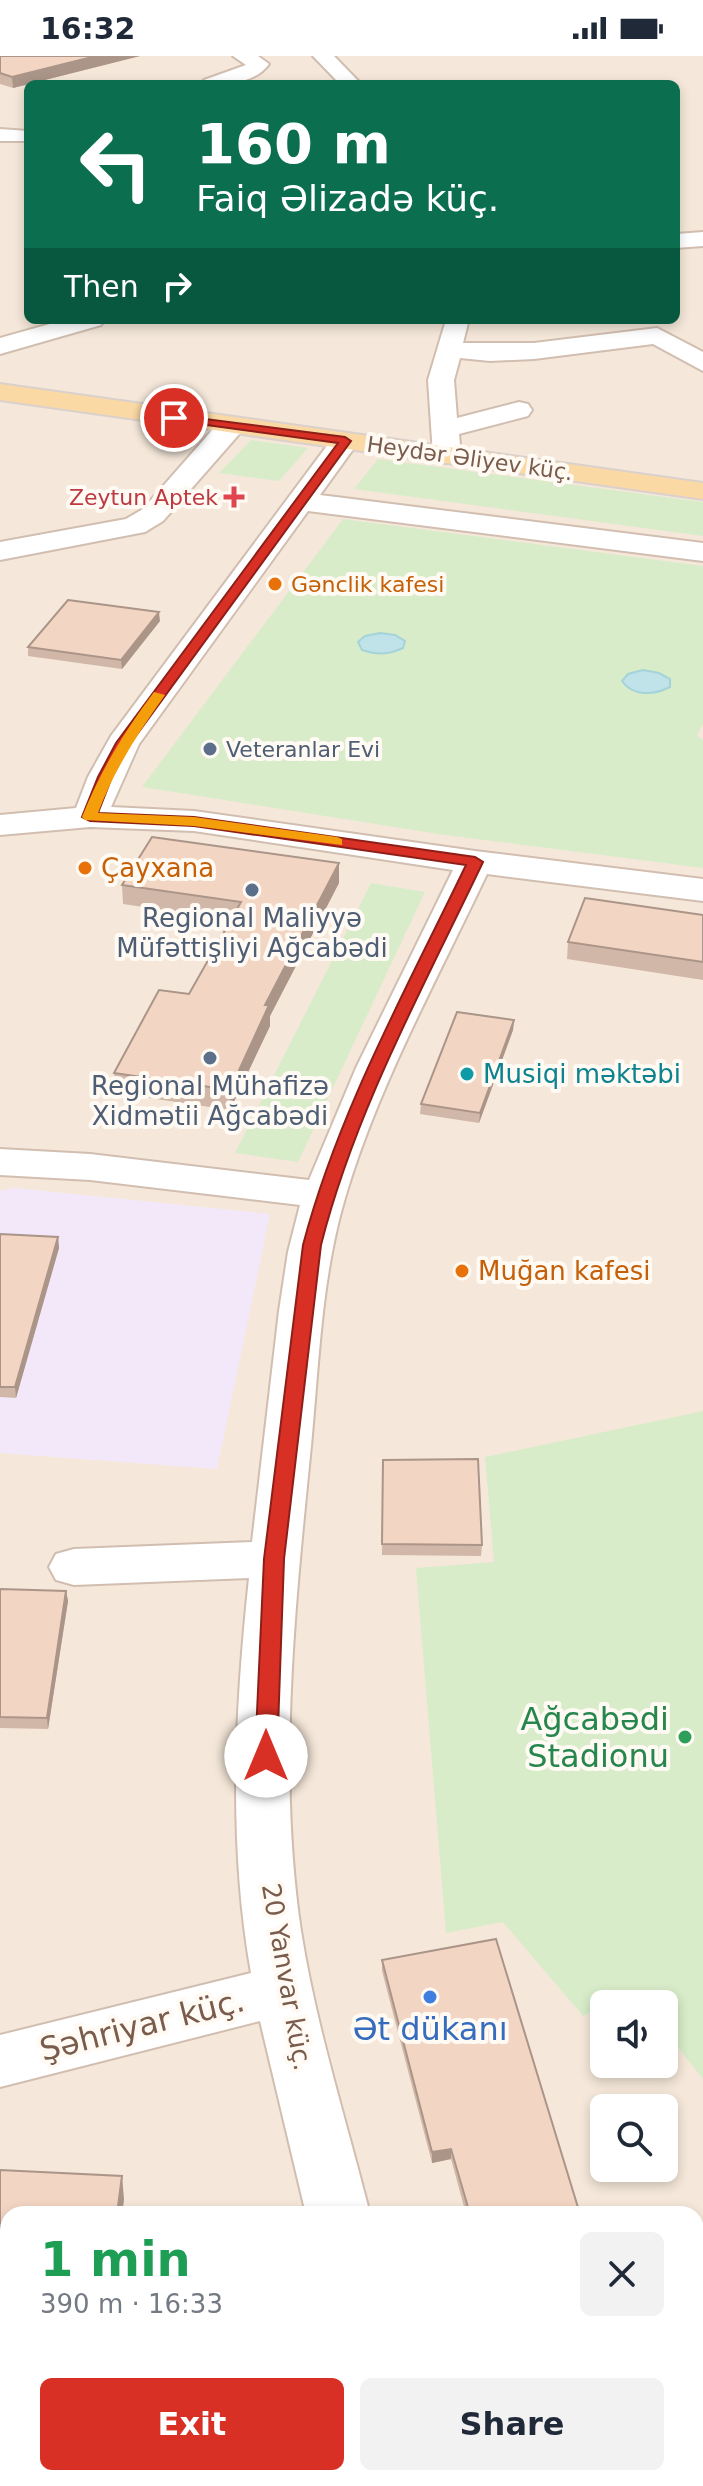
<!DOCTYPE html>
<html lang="en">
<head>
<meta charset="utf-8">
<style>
	body { margin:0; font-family:"DejaVu Sans",sans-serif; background:#f2f2f3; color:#1f2937; height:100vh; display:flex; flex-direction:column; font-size:30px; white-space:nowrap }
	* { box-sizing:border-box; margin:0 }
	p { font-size:26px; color:#747a83 }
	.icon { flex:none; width:44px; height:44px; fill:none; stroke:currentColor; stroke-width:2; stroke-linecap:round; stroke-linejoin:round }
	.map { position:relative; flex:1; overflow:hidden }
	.sheet { position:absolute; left:0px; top:2150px; width:704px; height:280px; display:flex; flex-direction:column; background:#fff; border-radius:24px 24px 0 0; box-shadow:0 4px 12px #0003 }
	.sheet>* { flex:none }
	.hud { position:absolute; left:24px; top:24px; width:656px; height:244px; border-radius:12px; box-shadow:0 4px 12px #0003; background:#0b6e4f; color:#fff; overflow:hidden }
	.tools { position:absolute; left:590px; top:1934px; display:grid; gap:16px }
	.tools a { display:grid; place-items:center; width:88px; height:88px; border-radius:12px; background:#fff; box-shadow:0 4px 12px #0003; font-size:40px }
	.pin { position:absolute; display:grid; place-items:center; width:68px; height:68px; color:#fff; margin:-34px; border:4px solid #fff; border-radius:50%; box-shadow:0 2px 8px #0007 }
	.me { position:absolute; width:88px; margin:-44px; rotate:0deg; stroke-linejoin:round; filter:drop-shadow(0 0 6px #0008) }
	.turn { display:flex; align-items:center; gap:28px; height:168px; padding:0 40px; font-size:36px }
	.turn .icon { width:104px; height:104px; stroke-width:2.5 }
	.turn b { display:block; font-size:56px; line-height:68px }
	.then { display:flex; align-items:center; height:76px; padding:0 40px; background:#0003; gap:16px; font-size:30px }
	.round { display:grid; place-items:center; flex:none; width:84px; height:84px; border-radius:12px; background:#f2f2f3 }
	.overview { display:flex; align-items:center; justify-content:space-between; height:136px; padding:0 40px }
	h1 { font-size:48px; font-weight:700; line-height:60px; color:#1e9e55 }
	.action { display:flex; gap:16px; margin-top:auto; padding:16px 40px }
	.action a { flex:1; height:92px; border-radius:12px; background:#d93025; color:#fff; font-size:32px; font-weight:700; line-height:92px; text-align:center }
	.action a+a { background:#f2f2f3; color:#1f2937 }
	.status { display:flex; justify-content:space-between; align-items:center; height:56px; padding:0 40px; background:#fff; direction:ltr }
	.status svg { height:22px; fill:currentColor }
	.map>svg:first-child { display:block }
	.residential { fill:#f5e8da; fill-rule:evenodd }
	.industrial { fill:#efe9e4 }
	.education { fill:#f3e8fa }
	.green { fill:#d8ecc9 }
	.water { fill:#bfe3e8; stroke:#a5d3da; stroke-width:2 }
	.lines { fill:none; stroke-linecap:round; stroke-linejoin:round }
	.minor-casing { stroke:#d1beb0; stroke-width:4 }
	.major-casing { stroke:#dad1cd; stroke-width:4 }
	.minor { fill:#fff; fill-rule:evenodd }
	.major { fill:#fbd9a5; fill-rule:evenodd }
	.wall { fill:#d1b7a8 }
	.shaded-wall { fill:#aa9588 }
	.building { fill:#f3d5c3; stroke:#aa9588; stroke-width:2 }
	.route { fill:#d93025; stroke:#8d1f18; stroke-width:2 }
	.slow { fill:#f59e0b }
	.health-dot { fill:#e0444e; stroke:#fffaf3; stroke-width:3 }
	.food-dot { fill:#e8710a; stroke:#fffaf3; stroke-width:3 }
	.service-dot { fill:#5c6f8a; stroke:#fffaf3; stroke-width:3 }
	.culture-dot { fill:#0f9aa8; stroke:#fffaf3; stroke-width:3 }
	.leisure-dot { fill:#2e9e5b; stroke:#fffaf3; stroke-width:3 }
	.shop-dot { fill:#3f7fe0; stroke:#fffaf3; stroke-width:3 }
	.labels { text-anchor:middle; stroke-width:8; stroke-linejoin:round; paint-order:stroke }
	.far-street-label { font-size:22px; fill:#7a5c4d; stroke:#fffaf3 }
	.far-health-label { font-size:22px; fill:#be3a42; stroke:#fffaf3; text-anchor:end }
	.far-food-label { font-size:22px; fill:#c56008; stroke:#fffaf3; text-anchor:start }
	.far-service-label { font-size:22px; fill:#4e5e75; stroke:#fffaf3; text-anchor:start }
	.food-label { font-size:26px; fill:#c56008; stroke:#fffaf3; text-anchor:start }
	.service-label { font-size:26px; fill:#4e5e75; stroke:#fffaf3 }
	.culture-label { font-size:26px; fill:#0d838f; stroke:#fffaf3; text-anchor:start }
	.street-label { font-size:26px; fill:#7a5c4d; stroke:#fffaf3 }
	.near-leisure-label { font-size:32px; fill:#27864d; stroke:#fffaf3; text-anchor:end }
	.near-street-label { font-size:32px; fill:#7a5c4d; stroke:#fffaf3 }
	.near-shop-label { font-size:32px; fill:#366cbe; stroke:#fffaf3 }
</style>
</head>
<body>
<div class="status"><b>16:32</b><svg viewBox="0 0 49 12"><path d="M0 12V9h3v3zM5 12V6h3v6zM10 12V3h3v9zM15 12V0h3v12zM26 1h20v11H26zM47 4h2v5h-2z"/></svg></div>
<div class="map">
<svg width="703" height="2430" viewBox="0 0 703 2430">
	<rect width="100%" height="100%" fill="#fdf6ec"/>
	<path class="residential" d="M 0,0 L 703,0 L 703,2430 L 0,2430 ZM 28,28 L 676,28 L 676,264 L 28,264 ZM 604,1948 L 664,1948 L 664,2008 L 604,2008 ZM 604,2052 L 664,2052 L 664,2112 L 604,2112 ZM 8,2158 L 696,2158 L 696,2422 L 8,2422 Z"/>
	<polygon class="industrial" points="703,2369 703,2430 524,2430 522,2422 696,2422 696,2370"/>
	<polygon class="education" points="15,1132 270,1158 217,1413 0,1397 0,1135"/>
	<g class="green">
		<polygon points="251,384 308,392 279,425 219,417"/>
		<polygon points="378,403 703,446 703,480 354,433"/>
		<polygon points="343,463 703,510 703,668 697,679 703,684 703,812 445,779 142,731"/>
		<polygon points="371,827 425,836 298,1106 235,1097"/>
		<polygon points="703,1355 703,2023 664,1974 664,1948 644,1948 632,1934 583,1960 503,1866 446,1877 416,1512 494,1506 485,1401"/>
	</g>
	<g class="water">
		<path d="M 380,577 L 395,579 L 405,585 L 403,592 C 388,599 377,599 362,594 L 358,586 L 365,580 Z"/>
		<path d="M 643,614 L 659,617 L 670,623 L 670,631 C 654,639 633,641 622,625 L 628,618 Z"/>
	</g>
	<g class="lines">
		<defs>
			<g id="minor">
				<path d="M 233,0 L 258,0 L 269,8 C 254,29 224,28 201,28 L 204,24 L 246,9 Z"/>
				<polygon points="313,0 334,0 361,28 340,28"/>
				<polygon points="0,73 28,75 28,85 0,85"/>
				<polygon points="703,176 703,190 676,192 676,178"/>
				<polygon points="64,264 104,264 101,269 0,298 0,282"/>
				<polygon points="446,264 466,264 468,267 463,287 534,287 657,272 703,296 703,315 653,288 534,303 490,305 460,302 454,324 457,362 519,346 528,348 532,354 528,360 459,378 461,399 457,405 447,407 437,405 433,399 428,324"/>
				<polygon points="231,362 241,364 244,370 241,376 163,465 145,476 0,504 0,486 126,463 143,453 221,364"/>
				<path d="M 345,377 L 355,379 L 359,385 L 320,439 L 703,487 L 703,505 L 308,455 L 139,688 L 111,751 L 194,755 L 475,795 L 703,823 L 703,845 L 487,818 C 437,924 378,1030 345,1142 C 321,1223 319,1307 311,1390 C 295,1550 277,1715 301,1875 C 316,1970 346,2064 370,2158 L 306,2158 L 260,1965 L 0,2031 L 0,1979 L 251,1917 C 228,1787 235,1653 249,1522 L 74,1529 L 56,1524 L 49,1511 L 56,1498 L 74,1493 L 252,1486 L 279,1255 L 288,1196 L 300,1149 L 90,1124 L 0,1119 L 0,1093 L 90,1098 L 309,1124 L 356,1012 L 453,814 L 194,775 L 90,771 L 0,779 L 0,759 L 76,752 L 88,721 L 111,680 L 335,379 Z"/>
				<polygon points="366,2422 434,2422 436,2430 368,2430"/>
			</g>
			<polygon id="major" points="0,328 703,427 703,443 0,344"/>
		</defs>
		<use href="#minor" class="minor-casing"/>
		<use href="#major" class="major-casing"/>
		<use href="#minor" class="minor"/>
		<use href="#major" class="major"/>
	</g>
	<g class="wall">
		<polygon points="0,0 140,0 13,32 0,28"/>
		<polygon points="160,565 122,613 28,600 28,591"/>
		<polygon points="339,827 270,960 270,970 230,1054 116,1037 114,1017 189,938 231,864 123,848 122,829"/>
		<polygon points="703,859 703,924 567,903 568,886"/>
		<polygon points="514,964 513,974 479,1067 420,1058 421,1048"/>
		<polygon points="0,1178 58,1181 59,1192 16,1342 0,1341"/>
		<polygon points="383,1404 482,1489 481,1500 382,1499"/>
		<polygon points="0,1533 66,1535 68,1545 48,1673 0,1672"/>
		<polygon points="382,1904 580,2158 466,2158 451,2103 432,2107 382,1915"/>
		<polygon points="0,2114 124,2143 122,2158 8,2158 8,2414 0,2414"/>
	</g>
	<g class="shaded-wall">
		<polygon points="96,0 140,0 13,32 12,21"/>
		<polygon points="159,556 160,565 122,613 121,604"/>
		<polygon points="339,807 339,827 270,960 270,970 230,1054 230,1034 265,949"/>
		<polygon points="514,964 513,974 479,1067 480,1057"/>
		<polygon points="58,1181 59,1192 16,1342 15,1331"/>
		<polygon points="66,1535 68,1545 48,1673 47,1662"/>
		<polygon points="451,2093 451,2103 432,2107 432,2096"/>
		<polygon points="122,2120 124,2143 122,2158 117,2158"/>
	</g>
	<g class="building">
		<polygon points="0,0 96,0 12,21 0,17"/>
		<polygon points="68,544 159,556 121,604 28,591"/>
		<polygon points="152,781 339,807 265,949 269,949 230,1034 114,1017 159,934 189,938 241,846 122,829"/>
		<polygon points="585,842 703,859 703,906 568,886"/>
		<polygon points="457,956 514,964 480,1057 421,1048"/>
		<polygon points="0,1178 58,1181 15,1331 0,1331"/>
		<polygon points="478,1403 482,1489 382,1488 383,1404"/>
		<polygon points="0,1533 66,1535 47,1662 0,1661"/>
		<polygon points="496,1883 580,2158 470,2158 451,2093 432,2096 382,1904"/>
		<polygon points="0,2114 122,2120 117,2158 8,2158 8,2392 0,2392"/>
	</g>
	<path class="route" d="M 174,359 L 345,381 L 351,385 L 130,688 L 112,721 L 98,757 L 194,761 L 475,801 L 483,806 C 424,930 355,1055 321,1189 L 284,1503 L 277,1700 L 274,1706 L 266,1709 L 258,1706 L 255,1700 L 264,1503 L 303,1189 C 338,1056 407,932 466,809 L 194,770 L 90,765 L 82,761 L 98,721 L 116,687 L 338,387 L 170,364 L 168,362 Z"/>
	<path class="slow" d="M 154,636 L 165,639 C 138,677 115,712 98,757 L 194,761 L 337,781 L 342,783 L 342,789 L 194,770 L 85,764 L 82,761 C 101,714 124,676 154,636 Z"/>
	<path class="health-dot" d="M230 429h8v8h8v8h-8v8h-8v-8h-8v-8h8z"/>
	<g class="food-dot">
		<circle cx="275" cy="528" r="8"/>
		<circle cx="85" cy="812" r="8"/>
		<circle cx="462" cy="1215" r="8"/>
	</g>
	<g class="service-dot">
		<circle cx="210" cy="693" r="8"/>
		<circle cx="252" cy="834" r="8"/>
		<circle cx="210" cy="1002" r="8"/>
	</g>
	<circle class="culture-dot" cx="467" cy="1018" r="8"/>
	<circle class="leisure-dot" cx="685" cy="1681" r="8"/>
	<circle class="shop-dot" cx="430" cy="1941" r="8"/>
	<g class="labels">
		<g class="far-street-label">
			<text transform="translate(470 402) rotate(8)" y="8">Heydər Əliyev küç.</text>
		</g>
		<g class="far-health-label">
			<text x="218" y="449">Zeytun Aptek</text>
		</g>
		<g class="far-food-label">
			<text x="291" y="536">Gənclik kafesi</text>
		</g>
		<g class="far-service-label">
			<text x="226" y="701">Veteranlar Evi</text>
		</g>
		<g class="food-label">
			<text x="101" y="821">Çayxana</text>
			<text x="478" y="1224">Muğan kafesi</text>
		</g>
		<g class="service-label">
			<text x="252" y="871">Regional Maliyyə<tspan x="252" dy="30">Müfəttişliyi Ağcabədi</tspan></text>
			<text x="210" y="1039">Regional Mühafizə<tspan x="210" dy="30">Xidmətii Ağcabədi</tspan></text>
		</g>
		<g class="culture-label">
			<text x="483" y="1027">Musiqi məktəbi</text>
		</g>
		<g class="street-label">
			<text transform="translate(287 1921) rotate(80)" y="9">20 Yanvar küç.</text>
		</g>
		<g class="near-leisure-label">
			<text x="669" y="1674">Ağcabədi<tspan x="669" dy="37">Stadionu</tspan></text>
		</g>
		<g class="near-street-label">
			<text transform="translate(142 1969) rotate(-14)" y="11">Şəhriyar küç.</text>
		</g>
		<g class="near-shop-label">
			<text x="430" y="1984">Әt dükanı</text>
		</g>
	</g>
</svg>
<div class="tools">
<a><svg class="icon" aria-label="sound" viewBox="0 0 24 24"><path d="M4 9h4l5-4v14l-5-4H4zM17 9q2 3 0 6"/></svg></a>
<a><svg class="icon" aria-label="search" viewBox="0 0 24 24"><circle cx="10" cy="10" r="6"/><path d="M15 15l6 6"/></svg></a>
</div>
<div class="pin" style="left:174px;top:362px;background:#d93025"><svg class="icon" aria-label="arrive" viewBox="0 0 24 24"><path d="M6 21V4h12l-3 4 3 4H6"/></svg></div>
<svg class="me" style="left:266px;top:1700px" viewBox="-20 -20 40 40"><circle r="19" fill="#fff"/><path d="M0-13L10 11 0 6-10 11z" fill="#d93025"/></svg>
<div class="hud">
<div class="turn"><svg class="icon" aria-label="left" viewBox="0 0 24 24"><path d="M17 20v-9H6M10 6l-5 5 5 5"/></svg><div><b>160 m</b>Faiq Əlizadə küç.</div></div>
<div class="then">Then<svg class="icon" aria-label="right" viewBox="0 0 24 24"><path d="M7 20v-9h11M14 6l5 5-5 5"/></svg></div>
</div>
<section class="sheet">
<div class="overview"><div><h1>1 min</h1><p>390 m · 16:33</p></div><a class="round"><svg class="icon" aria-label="close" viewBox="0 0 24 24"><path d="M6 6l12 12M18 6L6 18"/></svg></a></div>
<div class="action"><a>Exit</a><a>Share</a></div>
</section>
</div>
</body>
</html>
